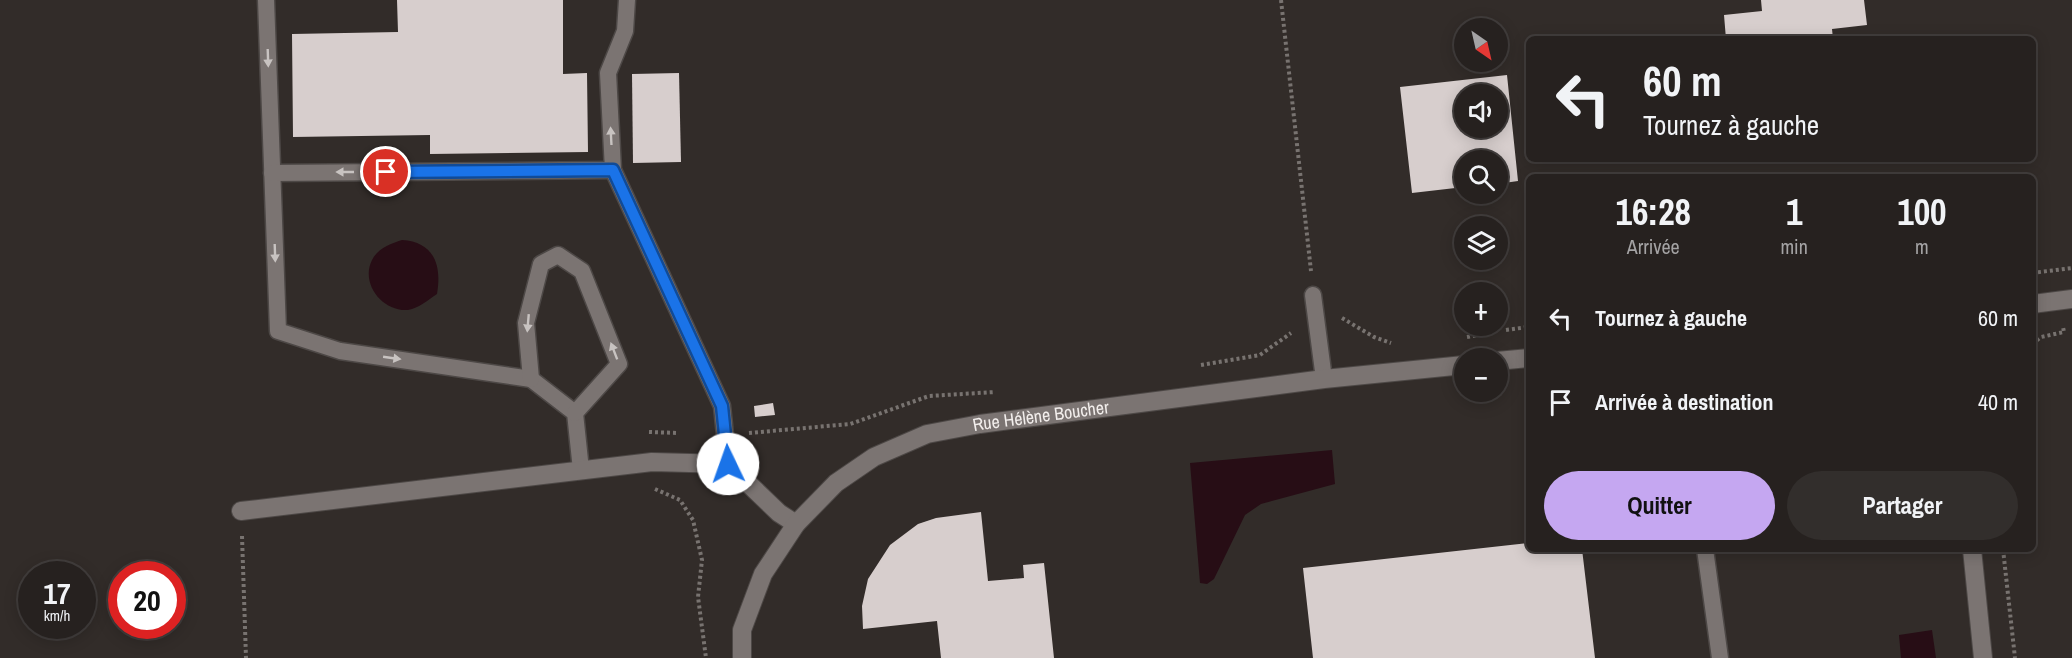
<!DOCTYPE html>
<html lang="fr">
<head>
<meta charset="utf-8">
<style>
	body { margin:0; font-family:"Archivo Narrow",sans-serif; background:#322e2c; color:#f1f3f6; height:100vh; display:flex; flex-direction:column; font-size:22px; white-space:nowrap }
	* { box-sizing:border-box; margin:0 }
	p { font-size:20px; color:#a4a3a4 }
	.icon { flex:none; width:33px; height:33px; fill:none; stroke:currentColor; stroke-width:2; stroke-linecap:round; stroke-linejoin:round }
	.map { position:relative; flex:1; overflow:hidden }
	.side { position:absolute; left:1526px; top:174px; width:510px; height:378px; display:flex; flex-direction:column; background:#26211f; border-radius:9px; box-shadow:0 3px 15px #0003,0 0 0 2px #423e3d }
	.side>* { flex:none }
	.guide { position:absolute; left:1526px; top:36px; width:510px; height:126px; border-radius:9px; box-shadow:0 3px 15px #0003,0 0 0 2px #423e3d; background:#26211f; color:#f1f3f6; overflow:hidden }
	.needle { width:39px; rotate:146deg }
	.tools { position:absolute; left:1454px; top:18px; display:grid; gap:12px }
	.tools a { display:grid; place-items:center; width:54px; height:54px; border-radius:50%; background:#26211f; box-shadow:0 3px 15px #0003,0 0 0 2px #423e3d; font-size:30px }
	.speed { position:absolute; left:18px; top:561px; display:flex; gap:12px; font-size:30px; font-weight:700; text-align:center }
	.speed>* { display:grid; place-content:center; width:78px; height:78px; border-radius:50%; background:#26211f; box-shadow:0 3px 15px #0003,0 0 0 2px #423e3d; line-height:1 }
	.speed small { font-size:15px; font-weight:400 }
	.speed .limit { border:9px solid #d22; background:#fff; color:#111 }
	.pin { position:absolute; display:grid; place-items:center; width:51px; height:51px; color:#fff; margin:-26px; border:3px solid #fff; border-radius:50%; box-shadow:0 2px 6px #0007 }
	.me { position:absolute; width:66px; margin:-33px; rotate:357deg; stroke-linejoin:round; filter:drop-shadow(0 0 4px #0008) }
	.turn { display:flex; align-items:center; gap:21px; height:126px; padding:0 18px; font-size:27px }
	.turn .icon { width:78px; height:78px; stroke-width:2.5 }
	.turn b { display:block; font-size:42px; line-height:51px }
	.eta { display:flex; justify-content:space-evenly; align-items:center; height:102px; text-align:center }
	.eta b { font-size:36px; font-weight:700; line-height:42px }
	.cta { display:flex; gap:12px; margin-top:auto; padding:12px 18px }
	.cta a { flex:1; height:69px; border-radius:36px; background:#c5a7f1; color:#111; font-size:24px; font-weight:700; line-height:69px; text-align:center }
	.cta a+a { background:#322e2c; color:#f1f3f6 }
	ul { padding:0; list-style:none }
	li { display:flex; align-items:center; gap:18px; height:84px; padding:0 18px }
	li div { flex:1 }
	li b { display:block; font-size:22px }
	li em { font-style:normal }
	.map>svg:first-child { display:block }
	.water { fill:#270d15 }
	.building { fill:#d7cecd; fill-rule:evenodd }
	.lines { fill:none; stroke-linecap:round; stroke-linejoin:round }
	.lane-casing { stroke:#4d4846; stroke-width:19 }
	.street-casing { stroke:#4d4846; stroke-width:20 }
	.path { stroke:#787370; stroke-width:4; stroke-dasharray:3 3; stroke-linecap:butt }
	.lane { stroke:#7b7472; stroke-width:16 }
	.street { stroke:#7b7472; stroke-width:18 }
	.oneway { fill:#c8c3c1 }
	.route-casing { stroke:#114b97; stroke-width:15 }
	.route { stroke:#1a73e8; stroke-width:10 }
	.labels { text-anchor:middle; stroke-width:6; stroke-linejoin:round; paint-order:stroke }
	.street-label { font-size:18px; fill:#f2eeec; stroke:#322c29 }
</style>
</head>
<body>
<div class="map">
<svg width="2072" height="658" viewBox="0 0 2072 658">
	<rect width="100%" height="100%" fill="#322c29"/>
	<g class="water">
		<path d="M 402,240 C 434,242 442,265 437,294 C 428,300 419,308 408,310 C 383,312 360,284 372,260 C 378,248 390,244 402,240 Z"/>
		<polygon points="1332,450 1335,484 1261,504 1245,515 1214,579 1207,584 1200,583 1190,463"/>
		<polygon points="1932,630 1936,658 1901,658 1899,635"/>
	</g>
	<g class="building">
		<polygon points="397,0 563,0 563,74 587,73 588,152 430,154 430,135 293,137 292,34 398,32"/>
		<polygon points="1761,0 1864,0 1867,25 1832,29 1833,39 1726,39 1724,15 1762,11"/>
		<polygon points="679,73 681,162 633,163 632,74"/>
		<path d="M 1507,75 L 1518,181 L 1497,184 L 1497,160 L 1464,160 L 1464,187 L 1412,193 L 1400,87 ZM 1464,94 L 1497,94 L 1497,128 L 1464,128 Z"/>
		<polygon points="773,403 775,415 755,417 754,406"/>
		<polygon points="981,512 988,581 1024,578 1023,565 1044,563 1054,658 941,658 937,621 863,629 862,606 868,579 890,545 918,524 936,518"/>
		<polygon points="1528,543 1528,549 1582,549 1595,658 1313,658 1303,568"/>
	</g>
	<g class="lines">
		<defs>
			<g id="lane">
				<polyline points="266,0 278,331 340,351 531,379 575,413 581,470"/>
				<polyline points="627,0 625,31 608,73 613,170 722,406 728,464"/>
				<polyline points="272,173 613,170"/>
				<polyline points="1313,295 1324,379"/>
				<polyline points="531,379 526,323 541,264 558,255 582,271 619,364 575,413"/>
				<polyline points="1705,549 1720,658"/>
			</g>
			<g id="street">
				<polyline points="2032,304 2072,299"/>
				<polyline points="1497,361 1528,358"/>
				<polyline points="241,511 652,462 728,464 779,513 796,524"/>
				<polyline points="1972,549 1983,658"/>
				<path id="s1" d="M 742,658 L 742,630 L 763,574 L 796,524 L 836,483 L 874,457 L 927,434 L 980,424 L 1324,379 L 1464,365"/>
			</g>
		</defs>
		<use href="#lane" class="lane-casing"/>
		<use href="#street" class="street-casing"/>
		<g class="path">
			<polyline points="1281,0 1311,271"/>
			<polyline points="2032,273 2072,268"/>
			<polyline points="1342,318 1374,337 1391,343"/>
			<polyline points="1506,330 1528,327"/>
			<polyline points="1467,337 1489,333"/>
			<polyline points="2032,344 2041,337 2064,332 2063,327"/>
			<polyline points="1201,365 1260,355 1291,333"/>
			<polyline points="649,432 679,433"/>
			<polyline points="749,433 850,424 929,396 995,392"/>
			<polyline points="655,489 680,500 693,520 702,560 698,597 706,658"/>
			<polyline points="242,536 246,658"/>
			<polyline points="2003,549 2015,658"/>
		</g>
		<use href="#lane" class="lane"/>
		<use href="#street" class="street"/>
	</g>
	<defs><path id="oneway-solid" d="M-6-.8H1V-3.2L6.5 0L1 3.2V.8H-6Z" transform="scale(1.5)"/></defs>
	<g class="oneway">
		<use href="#oneway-solid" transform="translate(268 58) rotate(88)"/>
		<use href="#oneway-solid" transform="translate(611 136) rotate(-93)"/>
		<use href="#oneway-solid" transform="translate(345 172) rotate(180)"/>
		<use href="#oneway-solid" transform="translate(275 253) rotate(88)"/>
		<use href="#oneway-solid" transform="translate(528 323) rotate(95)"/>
		<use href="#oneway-solid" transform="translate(614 351) rotate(-111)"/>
		<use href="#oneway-solid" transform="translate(392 358) rotate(8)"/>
	</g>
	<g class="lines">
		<defs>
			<polyline id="route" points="386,172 613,170 722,406 728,464"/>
		</defs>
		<use href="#route" class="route-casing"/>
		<use href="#route" class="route"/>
	</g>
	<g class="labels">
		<g class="street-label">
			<text dy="6" stroke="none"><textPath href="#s1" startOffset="424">Rue Hélène Boucher</textPath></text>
		</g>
	</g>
</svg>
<div class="tools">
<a><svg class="needle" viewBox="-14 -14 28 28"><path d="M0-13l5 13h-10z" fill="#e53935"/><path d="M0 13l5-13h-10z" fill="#a4a3a4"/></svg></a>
<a><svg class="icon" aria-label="sound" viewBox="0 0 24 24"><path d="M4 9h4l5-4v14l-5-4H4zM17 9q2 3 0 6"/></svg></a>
<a><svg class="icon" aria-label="search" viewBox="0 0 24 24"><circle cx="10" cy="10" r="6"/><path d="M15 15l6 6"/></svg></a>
<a><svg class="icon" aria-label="layers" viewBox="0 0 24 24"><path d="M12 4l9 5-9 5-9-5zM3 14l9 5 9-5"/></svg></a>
<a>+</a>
<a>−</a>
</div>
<div class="speed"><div>17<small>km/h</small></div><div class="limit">20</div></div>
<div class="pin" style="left:386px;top:172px;background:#d93025"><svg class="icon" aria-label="arrive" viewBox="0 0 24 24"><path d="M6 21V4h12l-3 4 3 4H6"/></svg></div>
<svg class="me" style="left:728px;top:464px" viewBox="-20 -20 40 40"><circle r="19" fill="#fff"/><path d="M0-13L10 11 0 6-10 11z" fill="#1a73e8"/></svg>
<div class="guide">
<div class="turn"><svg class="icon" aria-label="left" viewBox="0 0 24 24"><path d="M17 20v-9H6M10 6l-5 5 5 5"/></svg><div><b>60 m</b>Tournez à gauche</div></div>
</div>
<section class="side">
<div class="eta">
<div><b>16:28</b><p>Arrivée</p></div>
<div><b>1</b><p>min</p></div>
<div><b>100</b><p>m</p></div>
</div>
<ul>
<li><svg class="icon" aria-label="left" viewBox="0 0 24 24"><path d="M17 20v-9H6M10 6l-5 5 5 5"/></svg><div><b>Tournez à gauche</b></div><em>60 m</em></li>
<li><svg class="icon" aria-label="arrive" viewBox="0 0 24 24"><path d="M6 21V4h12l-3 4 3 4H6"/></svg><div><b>Arrivée à destination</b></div><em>40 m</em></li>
</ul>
<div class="cta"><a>Quitter</a><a>Partager</a></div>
</section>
</div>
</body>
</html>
